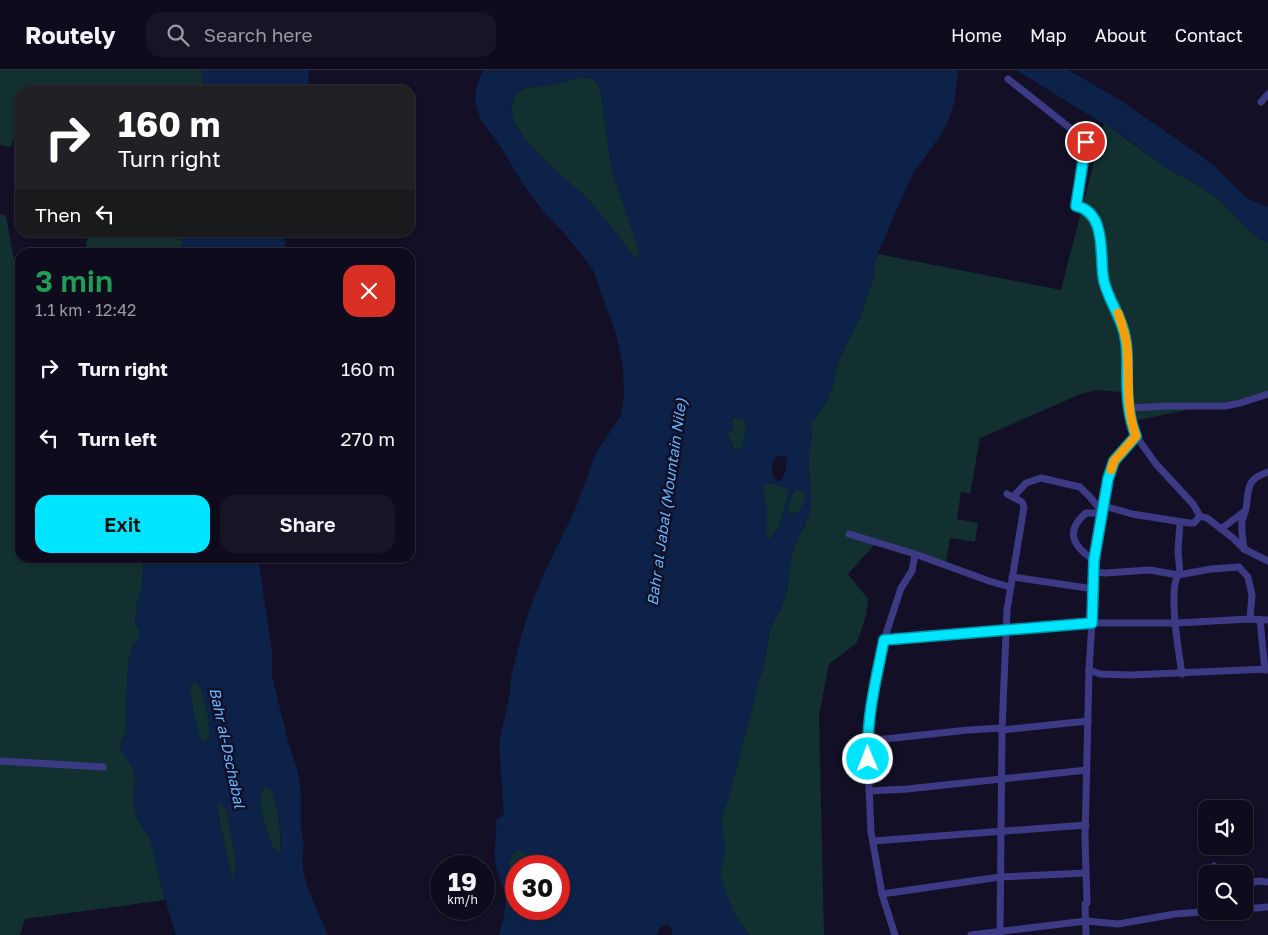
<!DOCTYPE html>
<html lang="en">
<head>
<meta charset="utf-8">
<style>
	body { margin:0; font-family:"Golos Text",sans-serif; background:#171425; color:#f1f3f6; height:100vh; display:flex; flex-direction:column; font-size:19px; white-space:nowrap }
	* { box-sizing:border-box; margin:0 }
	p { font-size:16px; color:#9b9ba3 }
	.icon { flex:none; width:28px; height:28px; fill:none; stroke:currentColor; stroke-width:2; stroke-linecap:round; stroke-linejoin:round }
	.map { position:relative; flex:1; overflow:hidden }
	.drawer { position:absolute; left:15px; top:178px; width:400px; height:315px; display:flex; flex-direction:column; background:#0e0b1c; border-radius:15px; box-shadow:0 1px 4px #0004,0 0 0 1px #2e2b3b }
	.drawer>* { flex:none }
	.guide { position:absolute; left:15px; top:15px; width:400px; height:152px; border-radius:15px; box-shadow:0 1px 4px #0004,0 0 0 1px #2e2b3b; background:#202124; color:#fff; overflow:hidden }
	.controls { position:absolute; left:1198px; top:730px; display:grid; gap:10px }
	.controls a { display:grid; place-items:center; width:55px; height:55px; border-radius:10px; background:#0e0b1c; box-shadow:0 1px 4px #0004,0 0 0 1px #2e2b3b; font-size:25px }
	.speed { position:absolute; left:430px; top:785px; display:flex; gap:10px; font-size:25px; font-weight:700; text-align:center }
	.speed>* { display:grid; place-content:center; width:65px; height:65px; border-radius:50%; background:#0e0b1c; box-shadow:0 1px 4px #0004,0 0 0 1px #2e2b3b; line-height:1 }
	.speed small { font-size:12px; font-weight:400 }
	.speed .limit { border:8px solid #d22; background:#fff; color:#111 }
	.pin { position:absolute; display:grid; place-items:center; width:42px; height:42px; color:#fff; margin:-21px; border:2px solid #fff; border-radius:50%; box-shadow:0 1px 5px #0007 }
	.me { position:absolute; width:55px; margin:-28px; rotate:359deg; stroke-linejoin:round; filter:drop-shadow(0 0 4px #0008) }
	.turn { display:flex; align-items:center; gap:18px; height:105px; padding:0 20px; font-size:22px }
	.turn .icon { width:65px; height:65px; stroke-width:2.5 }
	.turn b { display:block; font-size:35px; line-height:42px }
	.then { display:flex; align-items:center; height:48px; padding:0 20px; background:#0003; gap:10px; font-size:19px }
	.round { display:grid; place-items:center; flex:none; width:52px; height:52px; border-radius:15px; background:#171425 }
	.headline { display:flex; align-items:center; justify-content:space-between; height:85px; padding:0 20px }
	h1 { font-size:30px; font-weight:600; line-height:38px; color:#1e9e55 }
	.action { display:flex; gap:10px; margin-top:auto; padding:10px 20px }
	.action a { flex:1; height:58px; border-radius:15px; background:#00e5ff; color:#111; font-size:20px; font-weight:600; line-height:58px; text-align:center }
	.action a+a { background:#171425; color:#f1f3f6 }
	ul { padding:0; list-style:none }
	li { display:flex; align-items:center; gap:15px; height:70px; padding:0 20px }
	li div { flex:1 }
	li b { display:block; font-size:19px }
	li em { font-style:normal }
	header { display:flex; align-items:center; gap:30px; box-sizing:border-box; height:70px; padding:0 25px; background:#0e0b1c; border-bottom:1px solid #2e2b3b }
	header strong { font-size:24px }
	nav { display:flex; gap:28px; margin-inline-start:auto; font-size:18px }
	.search { width:350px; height:45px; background:#171425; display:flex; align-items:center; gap:12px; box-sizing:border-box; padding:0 18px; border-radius:15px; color:#9b9ba3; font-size:19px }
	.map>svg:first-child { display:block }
	.green { fill:#12302f }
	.water { fill:#0c2248; fill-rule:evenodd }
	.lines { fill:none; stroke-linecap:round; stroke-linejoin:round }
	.minor { stroke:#3d3a85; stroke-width:7 }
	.route-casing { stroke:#0095a6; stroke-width:12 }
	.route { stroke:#00e5ff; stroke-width:9 }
	.slow { stroke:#f59e0b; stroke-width:9 }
	.labels { text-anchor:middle; stroke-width:5; stroke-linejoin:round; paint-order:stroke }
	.water-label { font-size:15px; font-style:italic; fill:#62b6ff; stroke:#130f26 }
</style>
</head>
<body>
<header>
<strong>Routely</strong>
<div class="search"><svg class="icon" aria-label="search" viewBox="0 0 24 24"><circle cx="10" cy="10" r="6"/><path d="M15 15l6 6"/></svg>Search here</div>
<nav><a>Home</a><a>Map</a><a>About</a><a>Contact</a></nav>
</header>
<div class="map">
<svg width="1268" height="865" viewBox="0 0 1268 865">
	<rect width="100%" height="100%" fill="#130f26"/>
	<g class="green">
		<polygon points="0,0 203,0 202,20 20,20 20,44 11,77 0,75"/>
		<path d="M 582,7 C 591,8 596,9 600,18 L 612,101 L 638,177 L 639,183 L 638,189 L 634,187 C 620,168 606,150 591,133 C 573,112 501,64 513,31 C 519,14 539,17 552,15 C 563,13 571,9 582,7 Z"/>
		<polygon points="1104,53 1164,96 1198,115 1220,130 1254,166 1268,172 1268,323 1129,352 1126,332 1121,322 1097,320 1081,324 980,368 970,424 961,422 957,449 978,453 975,472 950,468 946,492 877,472 848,504 868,529 866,545 857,573 829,594 819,645 824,865 749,865 732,840 720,805 725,780 721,748 727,733 754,631 756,620 764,595 770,559 781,538 787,521 792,483 796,471 805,456 811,431 808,383 812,369 811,354 825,334 833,316 837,294 862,242 874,205 875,191 878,184 1061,220"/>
		<polygon points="0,144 6,146 13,185 20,204 20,488 144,488 142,516 137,534 135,553 139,560 139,567 132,577 128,596 125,663 121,674 133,698 135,710 134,731 137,749 150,768 165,830 25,849 20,865 0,865"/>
		<polygon points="88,163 184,163 180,182 85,182"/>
		<path d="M 733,347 L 745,350 C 747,359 745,370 742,378 L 735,381 L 727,364 Z"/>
		<path d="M 767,413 C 775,414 785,415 789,421 C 787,434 779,462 769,470 L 767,466 L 767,440 L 763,418 L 764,415 Z"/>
		<path d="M 796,419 L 803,420 L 806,427 L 800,441 L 792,445 L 789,443 C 787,436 791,425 796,419 Z"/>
		<path d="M 196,612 C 205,619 211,657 209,669 L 205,672 L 202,671 L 200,667 L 193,642 L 190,617 L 192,613 Z"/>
		<path d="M 267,717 L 271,719 C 279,738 281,760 280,781 L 277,782 L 275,781 C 268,767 254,731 263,718 Z"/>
		<polygon points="220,733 225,737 227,744 236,789 234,807 231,806 217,738"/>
		<polygon points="518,779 531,787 534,796 516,796 516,814 508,794 514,783"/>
	</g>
	<g class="water">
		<polygon points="203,0 309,0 308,20 202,20"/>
		<path d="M 483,0 L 958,0 L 955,28 L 950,47 L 942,63 L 914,102 L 904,123 L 875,190 L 874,205 L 862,242 L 837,294 L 833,316 L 825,334 L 811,354 L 812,370 L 808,383 L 811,431 L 810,443 L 792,483 L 787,521 L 781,538 L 770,559 L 764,595 L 756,620 L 754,631 L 727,733 L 721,748 L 725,780 L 720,805 L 732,840 L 749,865 L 672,865 L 672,859 L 667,854 L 660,858 L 657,865 L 499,865 C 502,853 507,840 505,827 C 503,814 496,802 495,789 C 494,776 497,763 496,750 L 504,744 L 499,673 L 510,623 L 511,607 L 522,563 L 530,538 L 544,503 L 575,440 L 596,383 L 621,345 L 624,326 L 623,296 L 616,264 L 593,200 L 566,165 L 542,140 L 525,117 L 501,77 L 480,49 L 475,30 L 476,19 ZM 582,7 C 591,8 596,9 600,18 L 612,101 L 638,177 L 639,186 L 638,189 L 634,187 C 620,168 606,150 591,133 C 573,112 501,64 513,31 C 519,14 539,17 552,15 C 563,13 571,9 582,7 ZM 733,347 L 745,350 C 747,359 745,370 741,378 L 735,381 L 730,373 L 727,364 L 734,359 L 734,355 L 731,349 ZM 778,386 L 784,386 L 787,388 C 787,396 785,404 781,411 L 777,411 C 770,404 771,398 774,389 ZM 767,413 C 774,414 785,415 789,421 C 787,434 779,462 769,470 L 767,466 L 767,440 L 763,418 L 764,415 ZM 796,419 L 803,420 L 806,427 L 800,441 L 792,445 L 789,443 C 787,436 791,425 796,419 ZM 518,779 L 531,787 L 534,796 L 559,796 L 559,839 L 516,839 L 516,812 L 508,794 L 514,783 Z"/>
		<polygon points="1016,0 1068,0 1120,30 1198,84 1214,96 1248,129 1268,137 1268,172 1254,166 1220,130 1198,115 1164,96 1125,67"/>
		<polygon points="184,163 286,163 284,182 180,182"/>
		<path d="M 144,488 L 258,488 L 272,581 L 272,606 L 289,675 L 298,702 L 301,724 L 301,759 L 304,773 L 302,789 L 304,804 L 308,819 L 328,865 L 176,865 L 164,826 L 150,768 L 137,749 L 134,731 L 135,710 L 133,698 L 120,679 L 125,663 L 128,596 L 132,577 L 139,567 L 139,560 L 135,553 L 137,534 L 142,516 ZM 196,612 C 205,619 211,657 209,669 L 205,672 L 202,671 L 200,667 L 193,642 L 190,617 L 192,613 ZM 267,717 L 271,719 C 279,738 282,760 280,781 L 278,782 L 275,781 C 268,767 254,731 263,718 ZM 220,734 L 225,737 L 227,744 L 236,789 L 234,807 L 231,806 L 218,745 L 217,738 Z"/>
	</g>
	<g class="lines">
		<g class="minor">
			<polyline points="1008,9 1084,69 1086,72 1076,136 1087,140 1097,155 1100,165 1103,205 1125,265 1127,284 1128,338 1130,350 1136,366 1156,394 1193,434 1200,446 1207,448 1233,468 1244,479 1268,491"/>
			<polyline points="1261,32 1268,24"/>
			<polyline points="1128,338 1170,336 1225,336 1240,333 1268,324"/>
			<polyline points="1013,427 1026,413 1041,408 1080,417 1090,427 1103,443"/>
			<polyline points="1104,436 1132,444 1189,453 1194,453 1200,446"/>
			<polyline points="1221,459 1245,441"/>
			<polyline points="849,464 915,484 989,511 1010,517"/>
			<path d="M 1244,479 C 1243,470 1241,460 1242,451 C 1243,447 1245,443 1246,439 C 1249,420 1245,409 1268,402"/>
			<path d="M 1094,490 C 1072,476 1065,461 1086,443 L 1103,443"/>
			<polyline points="1094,502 1105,503 1150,500 1178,505"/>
			<polyline points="1180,504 1178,481 1180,452"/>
			<polyline points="1012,507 1094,519"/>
			<polyline points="1260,550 1265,600"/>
			<polyline points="884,570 1092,553 1176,553 1250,549 1268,550"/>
			<polyline points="1089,600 1100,604 1130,605 1268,599"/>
			<path d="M 1182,604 C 1179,583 1168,522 1178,505 L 1211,499 L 1239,497 L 1248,507 L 1252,525 L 1250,549"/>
			<polyline points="1002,660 1088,651"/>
			<polyline points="867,671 968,660 1002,658"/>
			<polyline points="0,691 103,697"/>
			<polyline points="869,721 907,719 1087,700"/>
			<polyline points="873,771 1086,755"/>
			<polyline points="1214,796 1227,804"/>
			<polyline points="1244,814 1259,811 1268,812"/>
			<polyline points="882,824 1000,807 1085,803"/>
			<polyline points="1244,839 1268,837"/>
			<polyline points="895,865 882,824 871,762 867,671 876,608 884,570 901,518 912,501 915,484"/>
			<polyline points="971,865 1086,851 1118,854 1175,844 1217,841"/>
			<polyline points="1000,865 1002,660 1007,540 1024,437 1022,432 1007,424"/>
			<polyline points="1086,865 1085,834 1087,833 1085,769 1089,600 1092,553 1094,495 1108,409 1114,391 1136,366"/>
		</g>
	</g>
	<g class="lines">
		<defs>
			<path id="route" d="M 868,689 C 866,650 876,609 884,570 L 1092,553 L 1094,490 L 1108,409 L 1114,391 L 1136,366 C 1128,346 1127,326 1127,305 C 1127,292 1128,280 1125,267 C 1122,246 1105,226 1103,206 C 1100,183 1106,142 1076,136 L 1086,72"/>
		</defs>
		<use href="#route" class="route-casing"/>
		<use href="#route" class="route"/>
		<path class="slow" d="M 1111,400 L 1114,391 L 1136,366 C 1125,336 1130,308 1127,277 C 1126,265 1122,254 1118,243"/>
	</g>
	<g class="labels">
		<g class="water-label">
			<text transform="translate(667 432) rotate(-82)" y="5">Bahr al Jabal (Mountain Nile)</text>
			<text transform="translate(227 678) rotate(78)" y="5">Bahr al-Dschabal</text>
		</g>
	</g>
</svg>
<div class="controls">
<a><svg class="icon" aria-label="sound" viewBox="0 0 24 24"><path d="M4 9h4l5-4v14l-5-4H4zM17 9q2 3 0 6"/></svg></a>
<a><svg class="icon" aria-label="search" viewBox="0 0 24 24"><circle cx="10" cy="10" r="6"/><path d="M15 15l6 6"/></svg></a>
</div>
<div class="speed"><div>19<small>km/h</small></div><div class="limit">30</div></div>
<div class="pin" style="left:1086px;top:72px;background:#d93025"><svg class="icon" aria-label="arrive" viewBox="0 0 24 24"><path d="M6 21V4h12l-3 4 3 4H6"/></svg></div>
<svg class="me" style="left:868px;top:689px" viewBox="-20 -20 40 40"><circle r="17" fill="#00e5ff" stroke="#fff" stroke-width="3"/><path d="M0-11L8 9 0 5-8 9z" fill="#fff"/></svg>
<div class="guide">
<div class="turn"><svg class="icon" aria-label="right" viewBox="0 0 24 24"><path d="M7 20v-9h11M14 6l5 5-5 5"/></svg><div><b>160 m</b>Turn right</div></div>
<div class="then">Then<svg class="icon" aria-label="left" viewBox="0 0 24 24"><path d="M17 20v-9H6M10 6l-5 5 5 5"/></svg></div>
</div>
<section class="drawer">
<div class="headline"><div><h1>3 min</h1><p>1.1 km · 12:42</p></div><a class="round" style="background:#d93025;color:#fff"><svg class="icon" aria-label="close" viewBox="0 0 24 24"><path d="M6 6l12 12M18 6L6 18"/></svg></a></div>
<ul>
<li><svg class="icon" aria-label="right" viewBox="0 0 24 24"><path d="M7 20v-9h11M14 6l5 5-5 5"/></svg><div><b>Turn right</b></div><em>160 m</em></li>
<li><svg class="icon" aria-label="left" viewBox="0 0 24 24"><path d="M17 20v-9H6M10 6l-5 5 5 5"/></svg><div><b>Turn left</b></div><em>270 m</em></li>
</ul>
<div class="action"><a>Exit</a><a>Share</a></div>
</section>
</div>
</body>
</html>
